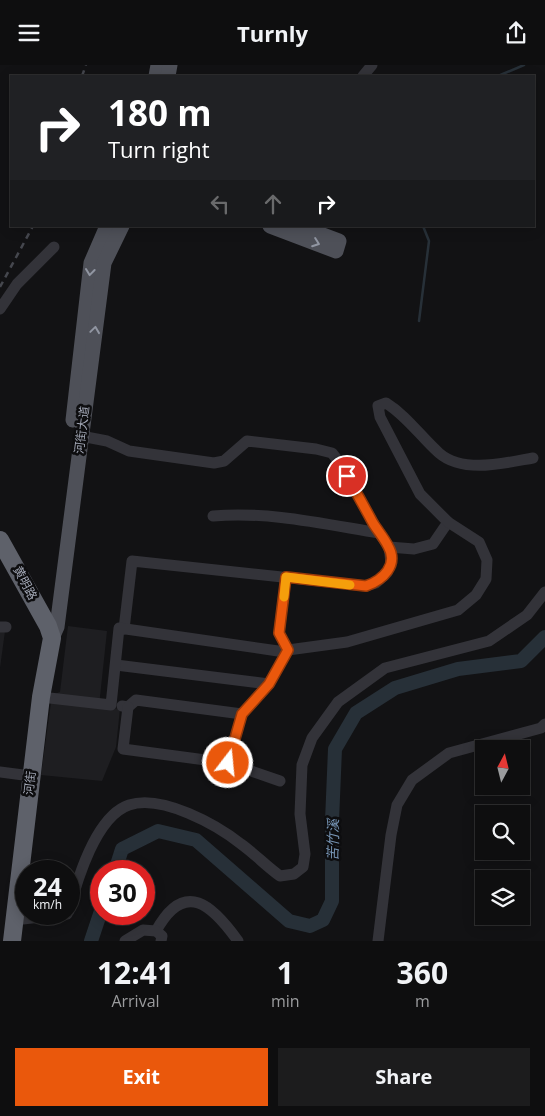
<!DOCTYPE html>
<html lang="en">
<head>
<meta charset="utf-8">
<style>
	body { margin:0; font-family:"Open Sans","Noto Sans SC",sans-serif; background:#1c1c1d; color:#f1f3f6; height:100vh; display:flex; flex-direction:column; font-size:19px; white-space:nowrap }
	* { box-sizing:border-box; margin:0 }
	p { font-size:16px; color:#9b9c9e }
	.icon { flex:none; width:28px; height:28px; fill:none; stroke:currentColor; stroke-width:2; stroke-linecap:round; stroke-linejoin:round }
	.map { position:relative; height:876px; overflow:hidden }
	.drawer { display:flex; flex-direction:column; background:#0e0e0f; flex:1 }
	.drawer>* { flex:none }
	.banner { position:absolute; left:10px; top:10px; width:525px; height:152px; border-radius:0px; box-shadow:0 2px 12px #0003,0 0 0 1px #2e2e2f; background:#202124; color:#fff; overflow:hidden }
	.needle { width:32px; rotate:7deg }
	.controls { position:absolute; left:475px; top:675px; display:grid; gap:10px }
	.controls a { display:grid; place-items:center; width:55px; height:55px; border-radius:0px; background:#0e0e0f; box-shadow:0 2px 12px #0003,0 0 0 1px #2e2e2f; font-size:25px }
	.speed { position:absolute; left:15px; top:795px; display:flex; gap:10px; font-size:25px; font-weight:700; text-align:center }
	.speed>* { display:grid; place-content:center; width:65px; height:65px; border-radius:50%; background:#0e0e0f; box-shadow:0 2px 12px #0003,0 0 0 1px #2e2e2f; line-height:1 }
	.speed small { font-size:12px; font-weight:400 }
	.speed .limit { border:8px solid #d22; background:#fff; color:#111 }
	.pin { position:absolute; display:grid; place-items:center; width:42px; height:42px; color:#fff; margin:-21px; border:2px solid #fff; border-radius:50%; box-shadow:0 1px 5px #0007 }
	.me { position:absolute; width:55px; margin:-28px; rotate:16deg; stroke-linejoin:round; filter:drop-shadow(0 0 4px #0008) }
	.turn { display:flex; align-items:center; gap:18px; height:105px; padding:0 15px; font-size:22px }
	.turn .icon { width:65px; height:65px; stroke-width:2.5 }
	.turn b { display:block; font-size:35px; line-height:42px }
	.lanes { display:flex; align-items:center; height:48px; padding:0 15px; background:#0003; justify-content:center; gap:25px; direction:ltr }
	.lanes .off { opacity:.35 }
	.eta { display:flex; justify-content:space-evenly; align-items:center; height:85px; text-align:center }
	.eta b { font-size:30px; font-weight:700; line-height:35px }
	.cta { display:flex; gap:10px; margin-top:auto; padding:10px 15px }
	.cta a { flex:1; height:58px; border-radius:0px; background:#ea580c; color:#fff; font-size:20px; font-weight:700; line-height:58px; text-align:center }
	.cta a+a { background:#1c1c1d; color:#f1f3f6 }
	header { display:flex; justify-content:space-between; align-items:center; height:65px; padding:0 15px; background:#0e0e0f; font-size:22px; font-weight:700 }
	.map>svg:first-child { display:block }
	.built { fill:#1e1e21 }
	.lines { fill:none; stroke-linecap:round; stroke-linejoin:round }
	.stream { stroke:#273038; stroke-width:2.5 }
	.river { stroke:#273038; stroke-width:14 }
	.minor { stroke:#333339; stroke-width:11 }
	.major { stroke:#4e5058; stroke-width:15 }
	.highway { stroke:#5e616a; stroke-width:18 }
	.rail { stroke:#45474e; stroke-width:2.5; stroke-dasharray:6 5; stroke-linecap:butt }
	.oneway { stroke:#9196a2 }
	.route-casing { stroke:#983908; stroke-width:12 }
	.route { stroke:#ea580c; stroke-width:9 }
	.slow { stroke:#f59e0b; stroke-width:9 }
	.labels { text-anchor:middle; stroke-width:5; stroke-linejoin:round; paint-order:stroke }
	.street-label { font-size:12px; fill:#a2a7b5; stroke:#0d0d0f }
	.water-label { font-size:14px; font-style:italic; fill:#7694b4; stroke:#0d0d0f }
</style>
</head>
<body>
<header><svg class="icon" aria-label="menu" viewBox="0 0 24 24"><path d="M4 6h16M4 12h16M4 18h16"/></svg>Turnly<svg class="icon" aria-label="share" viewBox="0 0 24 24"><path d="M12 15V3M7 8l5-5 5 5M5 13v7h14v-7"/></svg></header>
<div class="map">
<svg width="545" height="876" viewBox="0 0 545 876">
	<rect width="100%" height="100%" fill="#121214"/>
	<g class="built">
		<polygon points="68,561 107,566 99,641 120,644 116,682 102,716 41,710 52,630 60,627"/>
		<polygon points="0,565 5,566 0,603"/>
	</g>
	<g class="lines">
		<g class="stream">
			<polyline points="498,11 524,0"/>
			<polyline points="419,256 429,176 423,161"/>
		</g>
		<g class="river">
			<polyline points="115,806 122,784 158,766 196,775 289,856 310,861 323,855 332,836 332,756 335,684 356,648 395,623 458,604 521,596 545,572"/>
			<polyline points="91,876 101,846"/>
		</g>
		<g class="minor">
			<polyline points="363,11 372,0"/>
			<polyline points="0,244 17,219 54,182"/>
			<polyline points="81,371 107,376 129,386 214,398 224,396 247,376 316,384 332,388 339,397 379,468 389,482 391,498 387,508 376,518 366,521 132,496 124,564"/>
			<path d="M 213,451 C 268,446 324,459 379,468"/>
			<polyline points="389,482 414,484 433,479 448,457"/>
			<polyline points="0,562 6,562"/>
			<polyline points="116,600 269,619"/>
			<path d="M 41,632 L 111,640 L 119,563 L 278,586 L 288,585 L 347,577 L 458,545 L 476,530 L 486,514 L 487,495 L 479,477 L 448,457 L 420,429 L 380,352 L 378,341 L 386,338 C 407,351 421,372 439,388 C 463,409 505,398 533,393"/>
			<polyline points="122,641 128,642 136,635 242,649"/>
			<polyline points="128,642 123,684 228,698 280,716"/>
			<polyline points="228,698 242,649 269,619 288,585 279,568 286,512"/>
			<polyline points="0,707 31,711"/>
			<path d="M 69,846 C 77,815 96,751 129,740 C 162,729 217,760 241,779 C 255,789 266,801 280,811 L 294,809 L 303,802 L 305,789 L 300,749 L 302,700 L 312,673 L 338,637 L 385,603 L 489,576 L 527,550 L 545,527"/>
			<polyline points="14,855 67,849"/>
			<path d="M 156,866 C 185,813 213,841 238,876"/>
			<polyline points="125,876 143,865 156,866 162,871 161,876"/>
			<polyline points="378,876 391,770 397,740 412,715 449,688 541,663 545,659"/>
		</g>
		<g class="major">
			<polyline points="156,11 158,0"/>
			<polyline points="168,11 170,0"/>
			<polyline points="270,161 336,186 339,176 299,161"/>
			<polyline points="73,355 91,198 107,161"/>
			<polyline points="52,573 57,562 104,198 122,161"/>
		</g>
		<polyline class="highway" points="0,475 48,561 52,573 41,632 12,876"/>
		<g class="rail">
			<polyline points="82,11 86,0"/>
			<polyline points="0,222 33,161"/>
		</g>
	</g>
	<defs><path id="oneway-chevron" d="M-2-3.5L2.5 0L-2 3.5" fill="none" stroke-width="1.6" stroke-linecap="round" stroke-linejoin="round" transform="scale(1.25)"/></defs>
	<g class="oneway">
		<use href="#oneway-chevron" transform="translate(316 178) rotate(20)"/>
		<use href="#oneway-chevron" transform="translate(90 207) rotate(97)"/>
		<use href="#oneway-chevron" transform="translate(95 265) rotate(-82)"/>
	</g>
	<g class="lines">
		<defs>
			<path id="route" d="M 228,698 L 242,649 L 269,619 L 288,585 L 279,568 L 286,512 L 366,521 C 383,515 399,500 388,481 C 384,473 378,466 373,458 C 365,443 356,427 347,411"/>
		</defs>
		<use href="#route" class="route-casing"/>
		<use href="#route" class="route"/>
		<polyline class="slow" points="284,532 286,512 350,520"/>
	</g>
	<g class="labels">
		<g class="street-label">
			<text transform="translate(82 365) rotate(-83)" y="4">河街大道</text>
			<text transform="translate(25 518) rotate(62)" y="4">黄明路</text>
			<text transform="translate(30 718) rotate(-83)" y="4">河街</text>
		</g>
		<g class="water-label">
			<text transform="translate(333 775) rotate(-89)" y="5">苦竹溪</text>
		</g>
	</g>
</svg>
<div class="controls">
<a><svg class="needle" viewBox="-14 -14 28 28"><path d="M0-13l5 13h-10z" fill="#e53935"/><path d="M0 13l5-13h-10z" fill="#9b9c9e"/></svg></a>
<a><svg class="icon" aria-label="search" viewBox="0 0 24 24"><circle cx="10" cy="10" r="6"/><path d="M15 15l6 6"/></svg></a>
<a><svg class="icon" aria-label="layers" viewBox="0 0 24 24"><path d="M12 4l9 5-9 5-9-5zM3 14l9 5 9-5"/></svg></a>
</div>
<div class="speed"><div>24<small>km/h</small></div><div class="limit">30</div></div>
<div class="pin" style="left:347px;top:411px;background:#d93025"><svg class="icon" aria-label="arrive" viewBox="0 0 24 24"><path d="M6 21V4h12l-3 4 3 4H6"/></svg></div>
<svg class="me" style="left:228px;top:698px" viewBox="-20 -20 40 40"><circle r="17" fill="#ea580c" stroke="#fff" stroke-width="3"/><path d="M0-11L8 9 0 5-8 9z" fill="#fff"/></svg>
<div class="banner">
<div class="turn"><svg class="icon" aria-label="right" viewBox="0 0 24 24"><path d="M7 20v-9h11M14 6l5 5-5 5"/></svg><div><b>180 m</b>Turn right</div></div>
<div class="lanes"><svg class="icon off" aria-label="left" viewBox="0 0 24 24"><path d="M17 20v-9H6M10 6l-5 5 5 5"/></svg><svg class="icon off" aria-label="ahead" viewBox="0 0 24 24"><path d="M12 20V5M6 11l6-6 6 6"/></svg><svg class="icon" aria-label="right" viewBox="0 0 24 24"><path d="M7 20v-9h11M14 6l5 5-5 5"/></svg></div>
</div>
</div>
<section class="drawer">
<div class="eta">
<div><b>12:41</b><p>Arrival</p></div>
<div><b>1</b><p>min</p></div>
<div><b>360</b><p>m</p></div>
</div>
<div class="cta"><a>Exit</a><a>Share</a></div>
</section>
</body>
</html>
